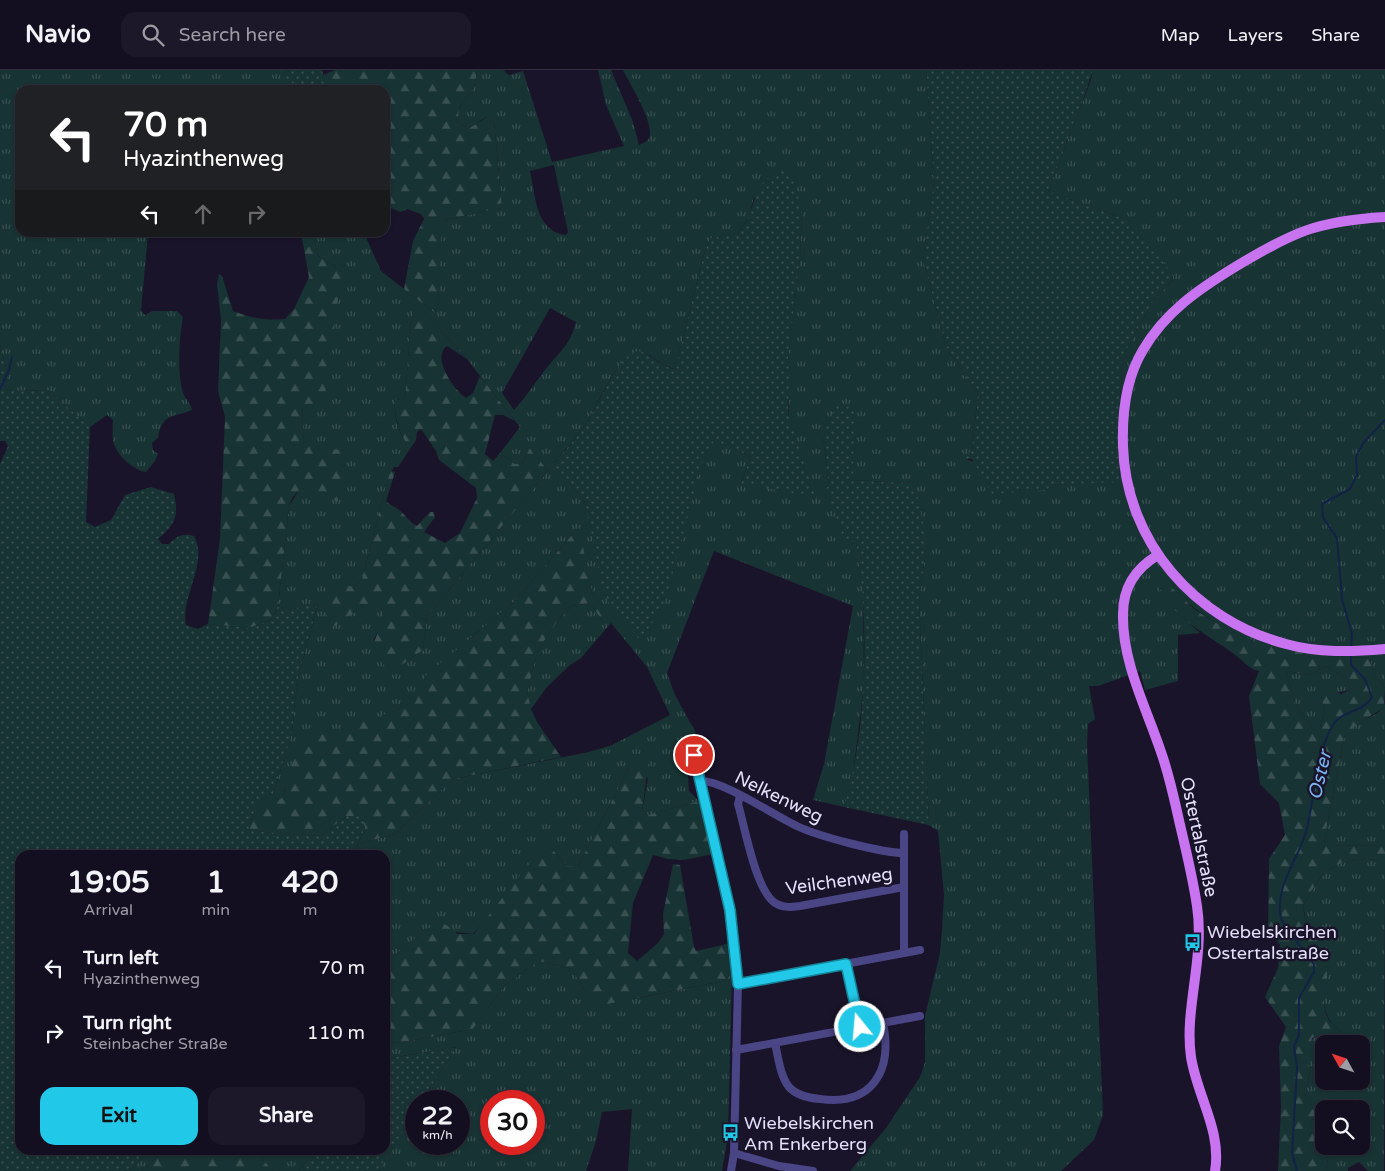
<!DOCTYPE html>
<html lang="en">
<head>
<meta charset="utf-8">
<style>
	body { margin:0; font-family:"Varela Round",sans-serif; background:#1c1829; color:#f1f3f6; height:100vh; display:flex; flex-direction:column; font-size:19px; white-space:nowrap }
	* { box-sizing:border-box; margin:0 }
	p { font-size:16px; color:#9d9ca5 }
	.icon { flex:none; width:28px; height:28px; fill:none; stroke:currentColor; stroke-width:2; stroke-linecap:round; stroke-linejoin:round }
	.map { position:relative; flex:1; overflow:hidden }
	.drawer { position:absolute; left:15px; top:780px; width:375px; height:305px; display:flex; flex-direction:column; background:#130f20; border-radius:15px; box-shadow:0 1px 4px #0004,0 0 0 1px #322f3e }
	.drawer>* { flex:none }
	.top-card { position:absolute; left:15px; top:15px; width:375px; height:152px; border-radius:15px; box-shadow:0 1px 4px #0004,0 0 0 1px #322f3e; background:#202124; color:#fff; overflow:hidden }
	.needle { width:32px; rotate:310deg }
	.tools { position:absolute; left:1315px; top:965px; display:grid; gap:10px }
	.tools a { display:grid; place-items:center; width:55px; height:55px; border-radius:10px; background:#130f20; box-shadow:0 1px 4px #0004,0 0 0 1px #322f3e; font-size:25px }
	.speed { position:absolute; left:405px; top:1020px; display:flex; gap:10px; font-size:25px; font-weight:700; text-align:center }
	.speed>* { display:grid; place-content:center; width:65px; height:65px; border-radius:50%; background:#130f20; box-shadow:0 1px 4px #0004,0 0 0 1px #322f3e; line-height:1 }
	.speed small { font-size:12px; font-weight:400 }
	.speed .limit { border:8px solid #d22; background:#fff; color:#111 }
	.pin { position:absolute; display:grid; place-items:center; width:42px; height:42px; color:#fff; margin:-21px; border:2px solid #fff; border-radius:50%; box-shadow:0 1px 5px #0007 }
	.me { position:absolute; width:55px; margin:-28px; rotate:343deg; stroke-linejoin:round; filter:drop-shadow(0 0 4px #0008) }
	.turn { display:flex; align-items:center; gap:18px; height:105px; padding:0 25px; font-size:22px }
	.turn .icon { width:65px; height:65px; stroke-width:2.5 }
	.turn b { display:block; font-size:35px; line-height:42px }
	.lanes { display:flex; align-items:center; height:48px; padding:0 25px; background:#0003; justify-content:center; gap:25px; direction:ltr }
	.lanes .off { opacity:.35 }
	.eta { display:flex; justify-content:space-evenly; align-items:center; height:85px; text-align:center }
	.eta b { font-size:30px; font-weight:700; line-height:35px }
	.button { display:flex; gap:10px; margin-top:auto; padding:10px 25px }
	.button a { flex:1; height:58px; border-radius:15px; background:#21c8e7; color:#111; font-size:20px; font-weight:700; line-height:58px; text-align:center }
	.button a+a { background:#1c1829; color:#f1f3f6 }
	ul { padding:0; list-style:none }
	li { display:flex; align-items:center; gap:15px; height:65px; padding:0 25px }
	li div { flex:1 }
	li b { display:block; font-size:19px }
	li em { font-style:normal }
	header { display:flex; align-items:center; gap:30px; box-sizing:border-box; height:70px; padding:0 25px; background:#130f20; border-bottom:1px solid #322f3e }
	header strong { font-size:24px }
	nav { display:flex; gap:28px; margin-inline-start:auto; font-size:18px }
	.search { width:350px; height:45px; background:#1c1829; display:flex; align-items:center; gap:12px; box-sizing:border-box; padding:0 18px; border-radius:15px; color:#9d9ca5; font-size:19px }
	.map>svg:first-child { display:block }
	.grass { fill:url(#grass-tufts); fill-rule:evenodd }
	.forest { fill:url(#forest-firs); fill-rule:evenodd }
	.garden { fill:url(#garden-dots) }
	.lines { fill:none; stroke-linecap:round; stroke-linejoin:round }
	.stream { stroke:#122246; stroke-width:2 }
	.minor { stroke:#4a4584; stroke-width:8 }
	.major { stroke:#c873f0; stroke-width:10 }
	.route-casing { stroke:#158296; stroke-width:12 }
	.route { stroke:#21c8e7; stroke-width:9 }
	.labels { text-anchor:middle; stroke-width:5; stroke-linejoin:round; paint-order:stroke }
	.street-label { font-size:18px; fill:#e5e1fc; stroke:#19142a }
	.poi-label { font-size:18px; fill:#e5e1fc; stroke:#19142a; text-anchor:start }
	.water-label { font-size:19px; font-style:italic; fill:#7ab3f1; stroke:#19142a }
</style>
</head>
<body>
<header>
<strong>Navio</strong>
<div class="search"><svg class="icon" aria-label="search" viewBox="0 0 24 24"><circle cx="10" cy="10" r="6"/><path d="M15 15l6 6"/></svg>Search here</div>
<nav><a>Map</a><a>Layers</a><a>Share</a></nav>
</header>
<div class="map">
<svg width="1385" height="1101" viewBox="0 0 1385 1101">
	<defs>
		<pattern id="grass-tufts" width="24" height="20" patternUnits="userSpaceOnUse" patternTransform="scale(1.25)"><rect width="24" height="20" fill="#183333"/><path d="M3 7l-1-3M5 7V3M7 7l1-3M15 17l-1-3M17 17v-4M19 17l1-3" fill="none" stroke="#395051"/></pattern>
		<pattern id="forest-firs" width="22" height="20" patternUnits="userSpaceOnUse" patternTransform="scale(1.25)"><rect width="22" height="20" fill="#183333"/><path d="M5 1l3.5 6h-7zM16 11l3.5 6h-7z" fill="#395051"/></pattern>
		<pattern id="garden-dots" width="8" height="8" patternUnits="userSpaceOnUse" patternTransform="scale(1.25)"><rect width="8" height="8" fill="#183333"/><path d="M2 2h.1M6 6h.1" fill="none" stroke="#395051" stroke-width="1.8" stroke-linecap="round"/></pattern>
	</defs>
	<rect width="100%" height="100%" fill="#19142a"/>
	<g class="grass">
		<path d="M 0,0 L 290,0 L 285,1 L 306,20 L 20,20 L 20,162 L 148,163 L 141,241 L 145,245 L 152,241 L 177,241 L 183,247 C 179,269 177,302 183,323 C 185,329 191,333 192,340 C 174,348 162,342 158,368 L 152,373 L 153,380 L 158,384 L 155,391 L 146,402 C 133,400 115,384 113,370 C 112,364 113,357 113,350 L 107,345 L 90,357 L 48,320 L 12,321 L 4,318 L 8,306 L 0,274 Z"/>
		<path d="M 476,0 L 503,0 L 509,5 L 523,1 L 552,92 L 624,76 L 606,35 L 598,0 L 611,0 L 633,52 L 639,75 C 644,73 649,71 650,65 C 651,47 631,16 623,0 L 926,0 L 934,112 L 923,189 L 946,276 L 978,324 L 972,379 L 965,389 L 1052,415 L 1120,411 L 1119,366 L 1122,288 L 1153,231 L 1173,210 L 1172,204 L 1128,150 L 1048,121 L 1091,10 L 1093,0 L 1385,0 L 1385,618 L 1373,603 L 1370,587 C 1288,589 1227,573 1167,514 L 1160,518 L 1177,542 L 1200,563 L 1178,565 L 1178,611 L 1145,620 L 1140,601 L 1098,616 L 1089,616 L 1095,649 L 1088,654 L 1087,675 L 1103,1045 L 1094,1070 L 1061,1101 L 850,1101 L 886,1058 L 920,1007 L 925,992 L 925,946 L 940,883 L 942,859 L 944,825 L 938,761 L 929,755 L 919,530 L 927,473 L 906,413 L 853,410 L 823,367 L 829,416 L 856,473 L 863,511 L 864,615 L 852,712 L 844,737 L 813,730 L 824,694 L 853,536 L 714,481 L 667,603 L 675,625 L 696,663 L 683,669 L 687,691 L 689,721 L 699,731 L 648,745 L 642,741 L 648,708 L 629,698 L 578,796 L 567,796 L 552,779 L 473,864 L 427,859 L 385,893 L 385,785 L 353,785 L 358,774 L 395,764 L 453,709 L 589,682 L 612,675 L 670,645 L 647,597 L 611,553 L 581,588 L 570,595 L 547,617 L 531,639 L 527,621 L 538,580 L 556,553 L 572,536 L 590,533 L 603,552 L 602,542 L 592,522 L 578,458 L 513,533 L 467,571 L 420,621 L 415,631 L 394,641 L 284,716 L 285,726 L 278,730 L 273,724 L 292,663 L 297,612 L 318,534 L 288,540 L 278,536 L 289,436 L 299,420 L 304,418 L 345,381 L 304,375 L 302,335 L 323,339 L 336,197 L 318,186 L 313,163 L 364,163 L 381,201 L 435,243 L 438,233 L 441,155 L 445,150 L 491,140 L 500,140 L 502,137 L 494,51 L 486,47 L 468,59 L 458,52 C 459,49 458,44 459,40 C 464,25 478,22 476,0 ZM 554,95 L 568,162 L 566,165 C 535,161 536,127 530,101 ZM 754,127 L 802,139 L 800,188 L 788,289 L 789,347 L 741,413 L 751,386 L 714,371 L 705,382 L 596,478 L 585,432 L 553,394 C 564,380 578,367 587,352 C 596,338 621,278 641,282 C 653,284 661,297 675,299 L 705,180 L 711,168 L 738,163 L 749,147 ZM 550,238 L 576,252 C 570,276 559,282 545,300 C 535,313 525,328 514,340 L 502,323 ZM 428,246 L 467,289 L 520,357 L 500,383 L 515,394 L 522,393 L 530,378 L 548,401 L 427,546 L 423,580 L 400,596 L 385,596 L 374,569 L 383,552 L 382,536 L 364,536 L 320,565 L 353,518 L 362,509 L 389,405 L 404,381 L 406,373 C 397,359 394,346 395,330 L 405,328 L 411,250 Z"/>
		<polygon points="1326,596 1348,609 1350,620 1321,626 1325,641 1320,657 1312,657 1296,635 1286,601 1309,605"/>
		<path d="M 1385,633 L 1385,776 L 1327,775 L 1324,770 L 1344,669 C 1346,666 1348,661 1350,659 C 1359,648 1380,648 1385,633 Z"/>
		<path d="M 1385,789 L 1384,1101 L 1368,1101 L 1359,1092 L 1348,1098 L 1348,1101 L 1326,1101 L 1330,1076 L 1361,1076 L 1361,1039 L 1336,1039 L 1336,1036 L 1326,1030 L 1318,1039 L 1305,1027 L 1310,1001 L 1307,987 L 1312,969 L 1322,963 L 1328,974 L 1324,974 L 1324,1011 L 1361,1011 L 1361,974 L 1339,974 L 1341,961 C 1314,945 1326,908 1329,881 L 1306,850 L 1303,836 C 1329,791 1334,790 1385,789 Z"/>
		<path d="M 539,891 L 572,899 L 585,921 L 633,929 L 723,911 L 732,904 L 728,1065 L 722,1101 L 628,1101 L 632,1039 L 602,1042 L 596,1071 L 586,1101 L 378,1101 L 416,1040 L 416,1074 L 459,1074 L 459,1031 L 422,1031 L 456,977 L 385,989 L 385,973 L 404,972 L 473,959 L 505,915 ZM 491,1031 L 534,1031 L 534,1074 L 491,1074 Z"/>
		<polygon points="152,1080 165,1080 142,1101 129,1101"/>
		<polygon points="238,1080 314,1080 299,1101 273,1101 258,1084 242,1083"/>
	</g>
	<g class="forest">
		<path d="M 335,0 L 476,0 C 478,22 464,25 459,40 C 458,44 459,49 458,52 L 468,59 L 487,47 L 494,51 L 502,137 L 500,140 L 491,140 L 445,150 L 442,155 L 438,233 L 435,243 L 404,219 L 413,171 L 424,149 L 421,144 L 407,139 L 401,142 L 385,136 L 385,20 L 327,20 L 323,5 Z"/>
		<path d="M 301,163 L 313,163 L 318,186 L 336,197 L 341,207 L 323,340 L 302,336 L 304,374 L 345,381 L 338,431 L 308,426 L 304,418 C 295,421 292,428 289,436 L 278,536 L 271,550 L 249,558 L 208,554 L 220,469 L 225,347 L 218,321 L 221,250 L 217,214 L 219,204 L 222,206 L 233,241 C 252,248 263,251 285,249 L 294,239 L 309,207 Z"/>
		<path d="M 417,237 L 428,246 L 467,289 L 447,276 C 431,287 454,321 466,328 L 473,323 L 480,306 L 515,351 L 503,345 L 495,345 L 485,384 L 493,391 L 500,383 L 515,394 L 522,393 L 530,378 L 548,401 L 427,546 L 423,580 L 400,596 L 385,596 L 372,582 C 375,564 384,555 382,536 L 364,536 L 320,566 L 333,517 L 345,513 L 353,518 L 362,509 L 389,405 L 391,401 L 395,402 L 386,431 C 389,435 395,436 399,440 C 406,445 409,452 417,456 L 430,442 L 433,442 L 435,447 L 424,462 L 445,473 L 460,463 L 477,428 L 476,418 L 439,390 L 436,381 L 421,359 L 417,362 L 416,370 L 398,397 L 394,397 L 406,373 C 398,359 394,346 395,330 L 405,328 L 411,250 L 414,238 Z"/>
		<polygon points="579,457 592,522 609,551 603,552 590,533 572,536 556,553 538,580 527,621 531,639 537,652 561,687 453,709 395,764 358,774 365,757 347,746 320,766 251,761 249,759 256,734 265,725 273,724 278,730 285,726 284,716 299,672 394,641 415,631 425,606 513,533"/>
		<path d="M 1163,511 C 1176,520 1187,534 1200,543 C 1252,578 1308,589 1370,587 L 1373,603 L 1385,618 L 1384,637 C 1370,648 1353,653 1344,669 L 1324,770 L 1328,775 L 1385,776 L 1385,789 C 1335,790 1328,791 1303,836 C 1304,841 1304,847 1307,851 C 1314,862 1328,868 1329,883 C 1330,910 1311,944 1341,961 L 1339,974 L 1328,974 L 1322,964 L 1312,968 L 1308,987 L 1310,1001 L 1305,1027 L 1318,1039 L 1326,1030 L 1332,1030 L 1336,1039 L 1324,1039 L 1324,1076 L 1330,1076 L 1326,1101 L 1278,1101 L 1281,1037 L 1279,976 L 1286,957 L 1265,927 L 1278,898 L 1280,875 L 1268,859 L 1269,789 L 1285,765 L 1279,733 L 1260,714 L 1249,626 L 1259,601 C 1248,599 1244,591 1234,584 C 1209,565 1167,546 1159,512 ZM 1326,596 L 1348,609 L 1350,620 L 1341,624 L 1331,619 L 1321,626 L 1325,641 L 1320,657 L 1312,657 L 1296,635 L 1286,601 L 1309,605 Z"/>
		<polygon points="641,686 649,689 642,741 648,745 699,731 713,784 684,790 668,789 653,785 633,833 628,883 637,891 658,873 664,864 663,844 673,794 680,795 694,877 696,881 731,873 732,904 723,911 597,936 585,921 572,899 539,891 505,915 473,959 404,972 385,973 385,893 427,859 442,852 458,864 474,864 541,779 552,779 567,796 578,796 629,698"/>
		<polygon points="165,1080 238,1080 242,1083 258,1084 273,1101 142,1101"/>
	</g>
	<g class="garden">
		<polygon points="290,0 322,0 327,20 306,20 283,8 285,1"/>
		<polygon points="926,0 1093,0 1082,33 1048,121 1128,150 1144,165 1172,204 1173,210 1153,231 1122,288 1119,366 1120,412 1052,415 1046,420 992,424 972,389 964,389 972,379 978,324 946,276 923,189 934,112"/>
		<path d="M 783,100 L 791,105 L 802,139 L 800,188 L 788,289 C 794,304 786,329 789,347 L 817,428 L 741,413 L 751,386 L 714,372 L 705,382 L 665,532 L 641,571 L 612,539 L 602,517 L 585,432 L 553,394 C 564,381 578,367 587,352 C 597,337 617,289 634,282 C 645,277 661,298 675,299 L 705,180 L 711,168 L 738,163 C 742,157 747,152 749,146 C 758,122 756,111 783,100 Z"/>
		<path d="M 0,274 L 8,306 L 4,318 L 12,321 L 48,320 L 90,357 L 86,452 L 95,457 L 111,450 L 125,425 L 151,417 L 174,424 C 179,447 175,454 158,469 L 162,474 L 169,474 C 177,466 183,463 194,466 C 209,492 180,527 186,555 L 198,559 L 208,554 L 249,558 L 271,550 L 278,536 L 288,540 L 318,533 L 297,612 L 292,663 L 273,724 C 256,726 253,744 249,759 L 251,761 L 320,766 L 347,746 L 361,746 L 365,757 L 353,785 L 20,785 L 20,1080 L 152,1080 L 129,1101 L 0,1101 L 0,394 L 8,376 L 5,371 L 0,371 Z"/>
		<path d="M 836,334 L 854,338 L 853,410 L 906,413 L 916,419 L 927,473 L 919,530 L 929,755 L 844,737 C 867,663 870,549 856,473 L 844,469 L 826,419 L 829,416 L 823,367 Z"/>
		<polygon points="456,977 422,1031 416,1031 416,1040 378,1101 299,1101 314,1080 385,1080 385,989"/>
	</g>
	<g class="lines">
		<g class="stream">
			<polyline points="0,319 9,300 12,287"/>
			<polyline points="1351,577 1352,564 1342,529 1337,468 1323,448 1322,434 1350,419 1357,405 1356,387 1363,373 1385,350"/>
			<path d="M 1297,1101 L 1292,1083 L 1297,998 L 1294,976 L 1299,965 L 1299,928 L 1314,902 L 1314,894 C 1309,889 1282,852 1281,848 C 1274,815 1300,788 1307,758 C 1315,725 1315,686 1333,655 C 1342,640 1363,643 1372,627 L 1365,609 L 1351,595 L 1351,584"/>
		</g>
		<g class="minor">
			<polyline points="690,674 701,711 735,874 738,914 734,1083 731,1101"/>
			<path d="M 701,711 C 722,710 775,746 797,756 C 817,766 882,783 904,783"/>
			<path d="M 740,726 L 738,734 C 745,757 756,824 777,834 C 784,838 792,837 800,836 L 904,817"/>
			<polyline points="904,883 904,764"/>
			<polyline points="846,894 860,957"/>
			<polyline points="738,914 920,880"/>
			<path d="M 775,973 C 778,986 780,1006 789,1017 C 796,1025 809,1028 820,1029 C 872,1036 893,1001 883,953"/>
			<polyline points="736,980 920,946"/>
			<polyline points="734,1083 779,1096 813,1101"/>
		</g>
		<g class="major">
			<path d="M 1385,147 C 1317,151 1293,162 1235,197 C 1199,219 1165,242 1143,280 C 1126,308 1122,344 1123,376 C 1126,472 1195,550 1286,574 C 1318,583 1352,582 1385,579"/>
			<path d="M 1158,485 C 1136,498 1123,518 1123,544 C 1122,592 1146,637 1161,682 C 1170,707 1175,733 1181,759 C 1187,784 1193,810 1197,836 C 1205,888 1184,939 1191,987 C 1197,1026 1222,1061 1215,1101"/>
		</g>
	</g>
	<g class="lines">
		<defs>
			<polyline id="route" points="694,685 730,840 738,914 846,894 860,957"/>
		</defs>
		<use href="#route" class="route-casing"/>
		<use href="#route" class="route"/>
	</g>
	<defs>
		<symbol id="bus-bare" viewBox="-9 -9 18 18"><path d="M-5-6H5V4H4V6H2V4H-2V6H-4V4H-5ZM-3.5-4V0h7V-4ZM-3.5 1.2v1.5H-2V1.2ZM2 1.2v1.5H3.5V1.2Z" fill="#21c8e7" stroke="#19142a" stroke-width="2.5" paint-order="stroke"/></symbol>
	</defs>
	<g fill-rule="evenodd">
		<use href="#bus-bare" x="1180" y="860" width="25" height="25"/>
		<use href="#bus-bare" x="718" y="1050" width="25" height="25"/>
	</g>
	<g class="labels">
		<g class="street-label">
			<text transform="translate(779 727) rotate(26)" y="6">Nelkenweg</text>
			<text transform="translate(1199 767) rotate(78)" y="6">Ostertalstraße</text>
			<text transform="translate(839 811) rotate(-8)" y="6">Veilchenweg</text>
		</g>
		<g class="poi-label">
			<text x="1207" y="868">Wiebelskirchen<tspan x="1207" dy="21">Ostertalstraße</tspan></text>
			<text x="744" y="1059">Wiebelskirchen<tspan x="744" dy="21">Am Enkerberg</tspan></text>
		</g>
		<g class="water-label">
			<text transform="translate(1319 705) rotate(-77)" y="7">Oster</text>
		</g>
	</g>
</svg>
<div class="tools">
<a><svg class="needle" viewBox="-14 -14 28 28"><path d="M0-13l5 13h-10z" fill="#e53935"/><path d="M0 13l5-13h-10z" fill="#9d9ca5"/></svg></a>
<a><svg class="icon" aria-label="search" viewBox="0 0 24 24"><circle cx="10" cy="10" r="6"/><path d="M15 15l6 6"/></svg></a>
</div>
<div class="speed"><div>22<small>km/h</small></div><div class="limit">30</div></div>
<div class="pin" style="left:694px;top:685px;background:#d93025"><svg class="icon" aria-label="arrive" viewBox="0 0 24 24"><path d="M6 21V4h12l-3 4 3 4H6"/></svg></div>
<svg class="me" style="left:860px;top:957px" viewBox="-20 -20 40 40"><circle r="17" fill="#21c8e7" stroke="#fff" stroke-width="3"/><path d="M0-11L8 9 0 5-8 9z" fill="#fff"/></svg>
<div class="top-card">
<div class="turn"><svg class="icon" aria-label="left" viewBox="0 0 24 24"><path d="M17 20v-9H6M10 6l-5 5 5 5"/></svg><div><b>70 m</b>Hyazinthenweg</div></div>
<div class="lanes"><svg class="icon" aria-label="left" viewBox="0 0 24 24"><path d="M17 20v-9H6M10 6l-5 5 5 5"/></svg><svg class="icon off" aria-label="ahead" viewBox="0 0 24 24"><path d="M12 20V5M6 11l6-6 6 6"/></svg><svg class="icon off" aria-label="right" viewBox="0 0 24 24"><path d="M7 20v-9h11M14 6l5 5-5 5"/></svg></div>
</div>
<section class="drawer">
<div class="eta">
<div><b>19:05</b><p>Arrival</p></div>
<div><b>1</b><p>min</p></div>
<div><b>420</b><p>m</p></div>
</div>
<ul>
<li><svg class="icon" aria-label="left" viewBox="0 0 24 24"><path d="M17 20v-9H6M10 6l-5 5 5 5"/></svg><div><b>Turn left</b><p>Hyazinthenweg</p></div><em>70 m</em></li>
<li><svg class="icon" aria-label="right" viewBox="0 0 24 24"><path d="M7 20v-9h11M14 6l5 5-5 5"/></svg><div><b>Turn right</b><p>Steinbacher Straße</p></div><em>110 m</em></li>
</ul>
<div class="button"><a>Exit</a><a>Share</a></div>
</section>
</div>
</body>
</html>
